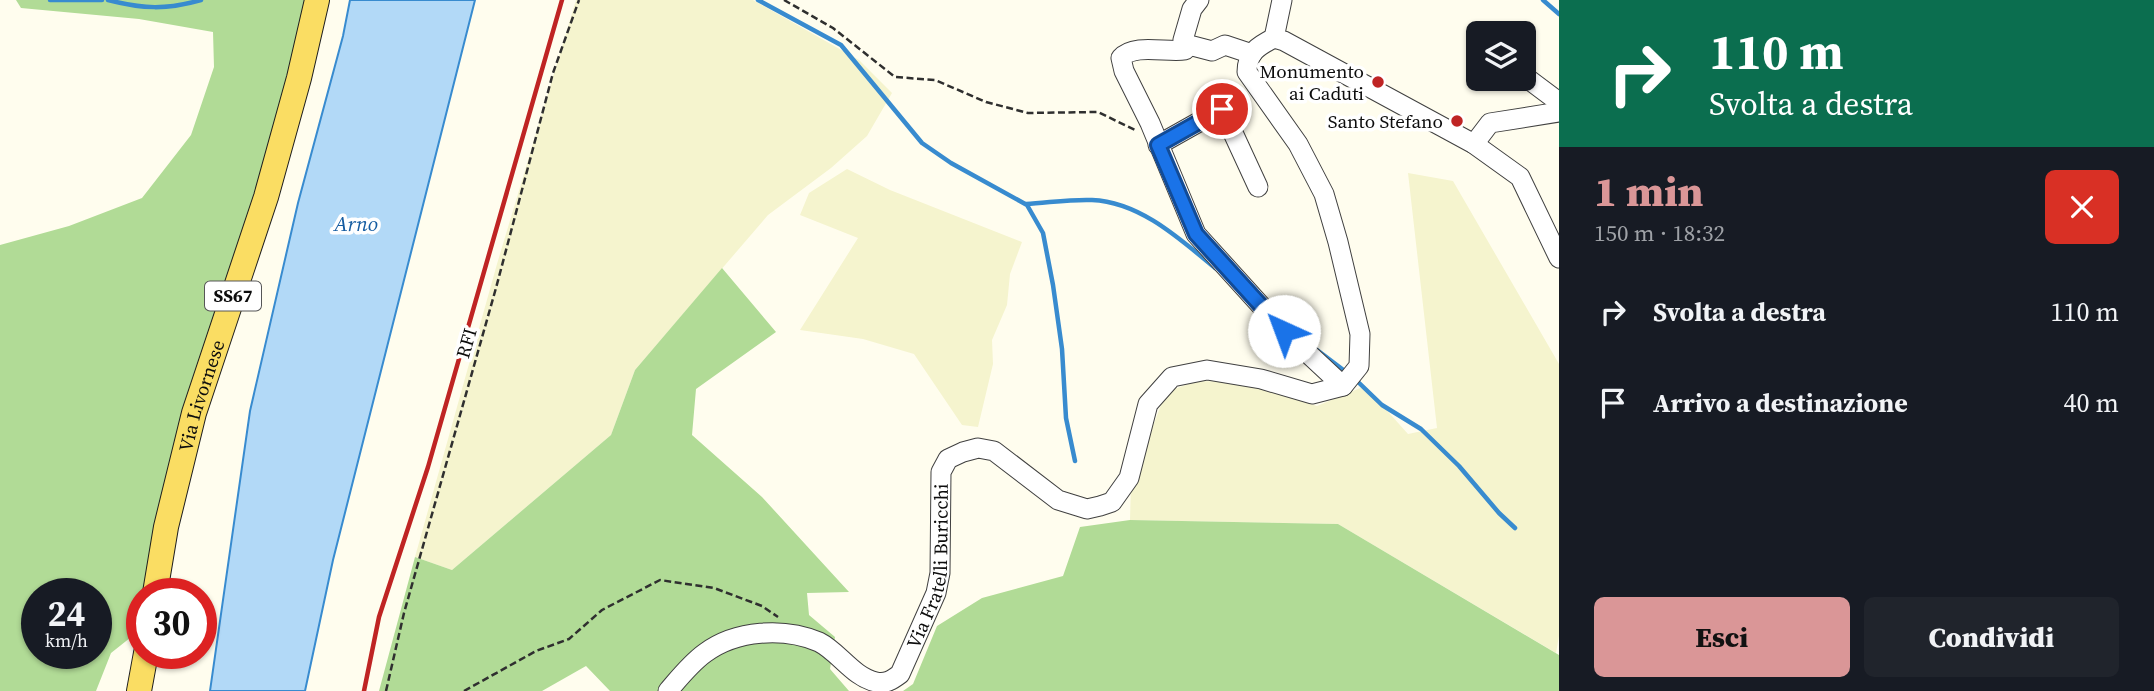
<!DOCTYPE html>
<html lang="it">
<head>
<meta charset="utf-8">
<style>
	body { margin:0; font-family:"Source Serif 4",serif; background:#20242c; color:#f1f3f6; height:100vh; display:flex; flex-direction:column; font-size:26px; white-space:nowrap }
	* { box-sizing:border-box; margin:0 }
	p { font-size:23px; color:#9ea1a6 }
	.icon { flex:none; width:38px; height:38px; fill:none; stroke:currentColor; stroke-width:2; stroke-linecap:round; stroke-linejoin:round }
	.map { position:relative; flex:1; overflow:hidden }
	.sheet { display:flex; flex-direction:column; background:#171b24; width:595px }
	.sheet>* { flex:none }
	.guide { background:#0b6e4f; color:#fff; overflow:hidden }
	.controls { position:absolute; left:1466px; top:21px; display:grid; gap:14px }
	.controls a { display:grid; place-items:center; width:70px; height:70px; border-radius:10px; background:#171b24; box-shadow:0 2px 5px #0004; font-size:35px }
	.speed { position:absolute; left:21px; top:578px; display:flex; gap:14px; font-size:35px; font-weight:700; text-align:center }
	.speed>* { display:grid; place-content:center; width:91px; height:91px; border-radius:50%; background:#171b24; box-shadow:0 2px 5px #0004; line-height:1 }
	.speed small { font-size:18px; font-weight:400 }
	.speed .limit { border:10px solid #d22; background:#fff; color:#111 }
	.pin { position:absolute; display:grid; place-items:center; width:60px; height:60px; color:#fff; margin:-30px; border:4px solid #fff; border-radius:50%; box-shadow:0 2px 7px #0007 }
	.me { position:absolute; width:77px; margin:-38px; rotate:317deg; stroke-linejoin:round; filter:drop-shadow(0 0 5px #0008) }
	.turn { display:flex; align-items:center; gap:24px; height:147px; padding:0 35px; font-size:32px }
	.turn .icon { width:91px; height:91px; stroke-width:2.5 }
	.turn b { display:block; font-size:49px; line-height:60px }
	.round { display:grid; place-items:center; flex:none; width:74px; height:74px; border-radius:10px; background:#20242c }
	.summary { display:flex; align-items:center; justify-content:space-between; height:119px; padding:0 35px }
	h1 { font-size:42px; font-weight:800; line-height:52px; color:#da9697 }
	.button { display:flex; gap:14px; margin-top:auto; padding:14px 35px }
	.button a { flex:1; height:80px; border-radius:10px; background:#da9697; color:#111; font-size:28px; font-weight:800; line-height:80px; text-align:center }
	.button a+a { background:#20242c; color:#f1f3f6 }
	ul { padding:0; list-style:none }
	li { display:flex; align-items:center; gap:21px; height:91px; padding:0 35px }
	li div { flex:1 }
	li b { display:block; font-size:26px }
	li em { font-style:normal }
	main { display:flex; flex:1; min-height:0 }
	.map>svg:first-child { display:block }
	.farmland { fill:#f5f4ce }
	.forest { fill:#b1db96; fill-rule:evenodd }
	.water { fill:#b2d9f7; stroke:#388bcf; stroke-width:2 }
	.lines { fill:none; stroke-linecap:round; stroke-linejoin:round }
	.stream { stroke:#388bcf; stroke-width:4.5 }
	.minor-casing { stroke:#404040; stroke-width:21 }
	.major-casing { stroke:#1e1e1e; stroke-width:26 }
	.path { stroke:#2f2f2f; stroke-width:2.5; stroke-dasharray:7 3.5; stroke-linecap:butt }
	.minor { stroke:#fff; stroke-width:19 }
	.major { stroke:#fadd63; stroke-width:24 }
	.rail { stroke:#bf2423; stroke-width:4.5 }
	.route-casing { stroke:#114b97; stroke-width:18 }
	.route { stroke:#1a73e8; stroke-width:12 }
	.poi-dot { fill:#bf2423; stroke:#fff; stroke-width:2.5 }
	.labels { text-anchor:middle; stroke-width:7; stroke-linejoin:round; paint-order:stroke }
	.shield { fill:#fff; stroke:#565656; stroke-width:2 }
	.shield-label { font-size:18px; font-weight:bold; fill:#0d0d0d }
	.poi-label { font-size:19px; fill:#0d0d0d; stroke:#fff; text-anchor:end }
	.street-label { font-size:19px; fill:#0d0d0d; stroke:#fff }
	.water-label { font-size:21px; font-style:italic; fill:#155ca1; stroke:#fff }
</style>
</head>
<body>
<main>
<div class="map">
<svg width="1559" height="691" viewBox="0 0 1559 691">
	<rect width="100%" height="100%" fill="#fffdee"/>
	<g class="farmland">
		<polygon points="576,0 753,0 859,60 892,93 867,136 831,168 768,215 635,370 611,435 452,570 415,557 497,264"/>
		<polygon points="847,169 890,190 1022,242 1010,274 1007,305 992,340 993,364 978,427 962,425 914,354 863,339 800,330 858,238 800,215 809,193"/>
		<polygon points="1408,173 1453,181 1559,364 1559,636 1556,653 1338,524 1130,520 1131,483 1166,392 1197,381 1238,382 1317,406 1365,386 1408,434 1437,428"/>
	</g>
	<g class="forest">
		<path d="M 16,0 L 309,0 L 147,593 L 142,593 L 140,630 L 111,653 L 96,691 L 0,691 L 0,245 L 69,226 L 142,198 L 191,135 L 214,67 L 213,32 L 139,19 L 21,8 ZM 37,593 L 96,593 L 96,653 L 37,653 Z"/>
		<polygon points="722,268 776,332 696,389 692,435 762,497 849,592 807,593 809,615 835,637 830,669 849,691 610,691 586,666 542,691 379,691 415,557 452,570 611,435 635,370"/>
		<polygon points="1130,520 1338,524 1559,655 1559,691 903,691 913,684 937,626 982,598 1063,576 1080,527"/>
	</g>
	<polygon class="water" points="350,0 475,0 333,560 305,691 210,691 250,411 298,203 343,36"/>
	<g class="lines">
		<g class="stream">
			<polyline points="50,0 102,0"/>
			<path d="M 108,0 C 143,9 166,10 201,0"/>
			<polyline points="758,0 841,45 922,143 951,163 1027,205 1043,233 1053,285 1062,349 1066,418 1075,461"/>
			<polyline points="1543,0 1559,14"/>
			<path d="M 1026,204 C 1047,203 1070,199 1092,200 C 1140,202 1180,239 1215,268"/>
			<polyline points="1317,350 1346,372"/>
			<polyline points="1356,380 1382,405 1421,429 1459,466 1499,513 1515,528"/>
		</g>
		<defs>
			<g id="minor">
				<polyline points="1199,0 1192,9 1183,40 1189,45 1212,51 1225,45 1252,54"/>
				<polyline points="1274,38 1282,0"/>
				<path d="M 1189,45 L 1185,50 C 1167,53 1134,43 1121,58 L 1124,71 L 1150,123 L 1196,234 L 1284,331 L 1343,386"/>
				<polyline points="1524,76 1559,102"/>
				<polyline points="1474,144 1490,123 1559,112"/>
				<polyline points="1158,145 1222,109 1258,187"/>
				<path id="s1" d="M 668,691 C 680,677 691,663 705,653 C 736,630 784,627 819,642 C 839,652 853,677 876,682 C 886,684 892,680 900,674 L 936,593 L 940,573 L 941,472 L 948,459 L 963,452 L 978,448 L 994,451 L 1058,500 L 1087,509 L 1100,506 L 1112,502 L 1129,478 L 1148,404 L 1172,377 L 1207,370 L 1261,379 L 1312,394 L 1343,386 L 1359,366 L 1360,334 L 1338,242 L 1324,194 L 1298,144 L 1247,72 C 1247,53 1258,46 1274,38 L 1284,41 L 1474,144 L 1520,177 L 1559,258"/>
			</g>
			<g id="major">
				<path id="s2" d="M 155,593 L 166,527 L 194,413 L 266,197 L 299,78 L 317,0"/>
				<polyline points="139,691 146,653"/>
			</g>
		</defs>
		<use href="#minor" class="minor-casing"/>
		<use href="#major" class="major-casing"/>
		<g class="path">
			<polyline points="784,0 833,28 895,77 935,80 986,102 1028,113 1098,112 1135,130"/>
			<polyline points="386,691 404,613 496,288 553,73 579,0"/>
			<polyline points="464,691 536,651 569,639 602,610 660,580 714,588 762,606 778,617"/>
		</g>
		<use href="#minor" class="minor"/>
		<use href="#major" class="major"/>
		<polyline class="rail" points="364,691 379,617 428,467 562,0"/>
	</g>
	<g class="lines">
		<defs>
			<polyline id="route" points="1222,109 1158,145 1196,234 1284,331"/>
		</defs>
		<use href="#route" class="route-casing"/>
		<use href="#route" class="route"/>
	</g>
	<g class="poi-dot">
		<circle cx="1378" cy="82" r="7"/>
		<circle cx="1457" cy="121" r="7"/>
	</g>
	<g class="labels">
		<rect class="shield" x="205" y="281.5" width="56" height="29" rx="5"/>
		<g class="shield-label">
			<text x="233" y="302">SS67</text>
		</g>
		<g class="poi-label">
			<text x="1364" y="78">Monumento<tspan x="1364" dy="22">ai Caduti</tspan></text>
			<text x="1443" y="128">Santo Stefano</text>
		</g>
		<g class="street-label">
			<text transform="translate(466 343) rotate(-74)" y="7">RFI</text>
			<text dy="7" stroke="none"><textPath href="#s2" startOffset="203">Via Livornese</textPath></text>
			<text dy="7" stroke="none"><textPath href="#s1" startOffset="383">Via Fratelli Buricchi</textPath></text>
		</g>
		<g class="water-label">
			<text x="356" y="231">Arno</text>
		</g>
	</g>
</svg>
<div class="controls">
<a><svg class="icon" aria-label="layers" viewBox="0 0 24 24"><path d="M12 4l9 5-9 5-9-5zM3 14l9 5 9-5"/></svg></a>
</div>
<div class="speed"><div>24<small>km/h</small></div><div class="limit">30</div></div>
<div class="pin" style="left:1222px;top:109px;background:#d93025"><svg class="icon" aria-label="arrive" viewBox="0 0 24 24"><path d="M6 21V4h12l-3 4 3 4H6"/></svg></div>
<svg class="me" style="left:1284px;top:331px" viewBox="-20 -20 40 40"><circle r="19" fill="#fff"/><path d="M0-13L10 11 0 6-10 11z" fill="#1a73e8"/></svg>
</div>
<section class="sheet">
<div class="guide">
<div class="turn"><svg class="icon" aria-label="right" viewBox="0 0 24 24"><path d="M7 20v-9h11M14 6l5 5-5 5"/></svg><div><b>110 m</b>Svolta a destra</div></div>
</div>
<div class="summary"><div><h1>1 min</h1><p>150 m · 18:32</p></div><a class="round" style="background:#d93025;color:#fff"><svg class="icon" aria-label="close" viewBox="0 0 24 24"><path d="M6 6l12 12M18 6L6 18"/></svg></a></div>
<ul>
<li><svg class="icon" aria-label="right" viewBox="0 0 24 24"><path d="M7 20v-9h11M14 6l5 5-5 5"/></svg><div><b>Svolta a destra</b></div><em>110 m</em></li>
<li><svg class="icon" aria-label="arrive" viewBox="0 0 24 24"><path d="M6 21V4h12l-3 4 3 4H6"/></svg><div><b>Arrivo a destinazione</b></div><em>40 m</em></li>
</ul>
<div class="button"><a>Esci</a><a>Condividi</a></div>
</section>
</main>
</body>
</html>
